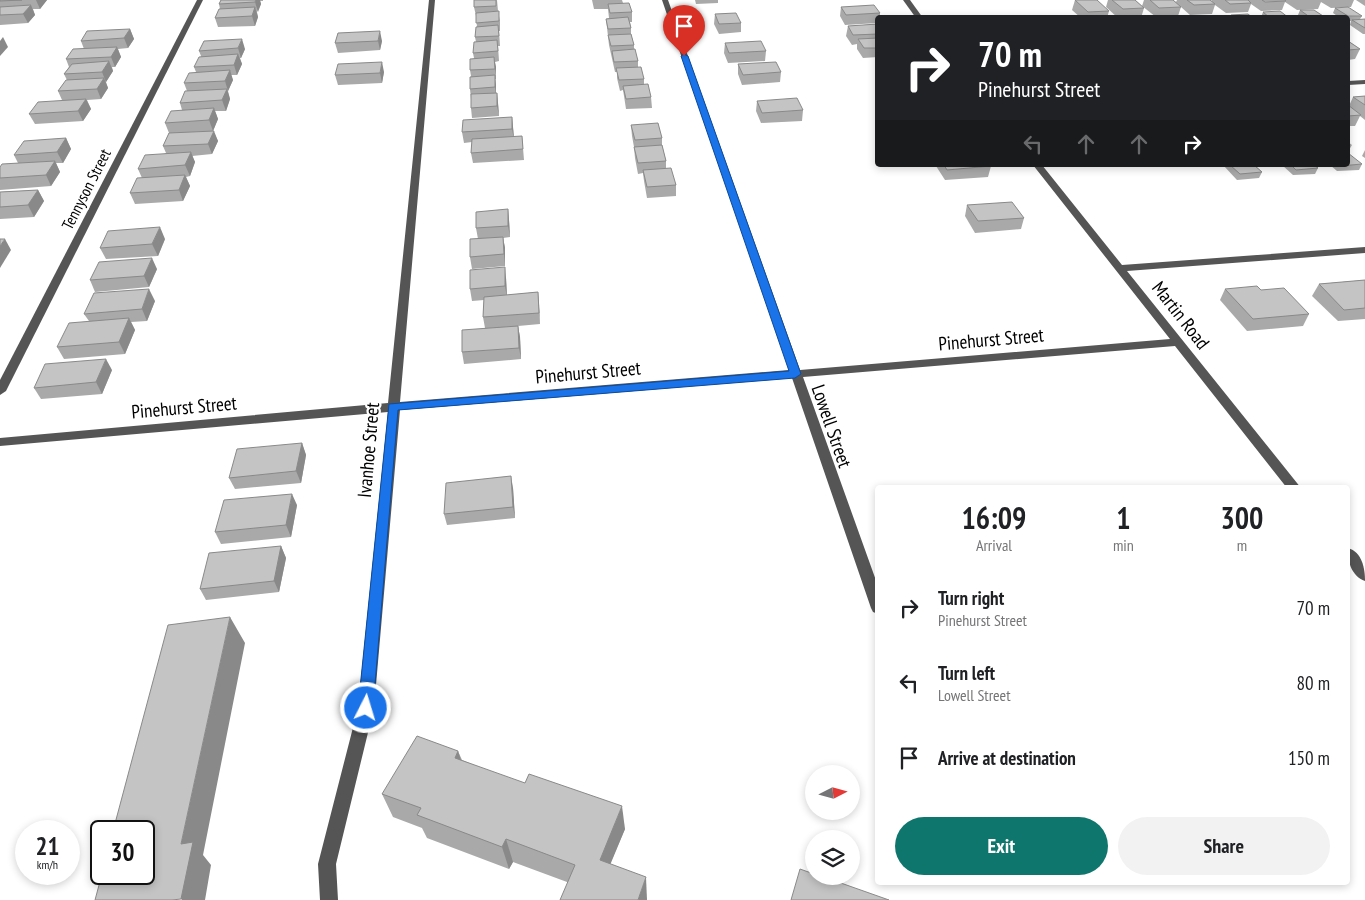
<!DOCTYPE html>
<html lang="en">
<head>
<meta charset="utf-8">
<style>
	body { margin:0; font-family:"PT Sans Narrow",sans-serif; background:#f2f2f2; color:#202124; height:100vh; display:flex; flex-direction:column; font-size:19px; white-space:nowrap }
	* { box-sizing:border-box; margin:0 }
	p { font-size:16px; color:#757577 }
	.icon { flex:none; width:28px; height:28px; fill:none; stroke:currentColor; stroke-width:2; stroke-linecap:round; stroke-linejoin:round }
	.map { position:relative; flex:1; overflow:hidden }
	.sheet { position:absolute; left:875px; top:485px; width:475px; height:400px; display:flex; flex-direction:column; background:#fff; border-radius:5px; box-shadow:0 2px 8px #0003 }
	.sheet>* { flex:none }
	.hud { position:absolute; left:875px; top:15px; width:475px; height:152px; border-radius:5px; box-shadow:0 2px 8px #0003; background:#202124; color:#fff; overflow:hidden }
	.needle { width:32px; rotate:84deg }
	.controls { position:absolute; left:805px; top:765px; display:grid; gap:10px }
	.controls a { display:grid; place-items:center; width:55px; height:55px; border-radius:50%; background:#fff; box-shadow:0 2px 8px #0003; font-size:25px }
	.speed { position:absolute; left:15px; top:820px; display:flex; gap:10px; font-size:25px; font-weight:700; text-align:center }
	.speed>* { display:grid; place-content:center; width:65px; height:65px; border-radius:50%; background:#fff; box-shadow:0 2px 8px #0003; line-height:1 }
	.speed small { font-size:12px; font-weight:400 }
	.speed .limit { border:2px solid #111; border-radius:8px; background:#fff; color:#111 }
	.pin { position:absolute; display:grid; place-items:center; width:42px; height:42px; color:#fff; margin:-51px -21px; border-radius:50% 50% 50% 0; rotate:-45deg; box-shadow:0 0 5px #0007 }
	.pin .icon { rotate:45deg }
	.me { position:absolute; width:55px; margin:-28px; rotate:5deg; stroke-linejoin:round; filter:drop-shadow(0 0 4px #0008) }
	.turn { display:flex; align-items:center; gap:18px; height:105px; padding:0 20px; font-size:22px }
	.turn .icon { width:65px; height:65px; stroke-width:2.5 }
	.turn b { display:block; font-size:35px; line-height:42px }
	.lanes { display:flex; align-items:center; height:48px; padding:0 20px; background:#0003; justify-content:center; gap:25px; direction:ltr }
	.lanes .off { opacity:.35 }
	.eta { display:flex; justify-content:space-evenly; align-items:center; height:85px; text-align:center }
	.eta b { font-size:30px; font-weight:800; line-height:35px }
	.action { display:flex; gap:10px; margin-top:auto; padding:10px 20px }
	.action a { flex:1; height:58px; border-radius:30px; background:#0f766e; color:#fff; font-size:20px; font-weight:800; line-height:58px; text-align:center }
	.action a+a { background:#f2f2f2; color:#202124 }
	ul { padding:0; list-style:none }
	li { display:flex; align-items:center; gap:15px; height:75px; padding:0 20px }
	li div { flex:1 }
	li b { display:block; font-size:19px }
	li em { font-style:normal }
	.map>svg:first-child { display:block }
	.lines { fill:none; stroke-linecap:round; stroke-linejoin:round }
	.minor { fill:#555; fill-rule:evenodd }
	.wall { fill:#a9a9a9 }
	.shaded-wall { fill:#898989 }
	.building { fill:#c4c4c4; stroke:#898989 }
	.route { fill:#1a73e8; stroke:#114b97 }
	.labels { text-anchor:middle; stroke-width:4.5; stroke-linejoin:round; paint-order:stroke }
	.far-street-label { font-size:16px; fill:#000; stroke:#fff }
	.street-label { font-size:19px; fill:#000; stroke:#fff }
</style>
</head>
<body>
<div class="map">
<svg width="1365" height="900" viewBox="0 0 1365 900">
	<rect width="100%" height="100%" fill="#fff"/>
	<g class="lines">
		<g class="minor">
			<polygon points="197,0 203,0 6,391 0,395 0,380"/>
			<polygon points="429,0 435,0 400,402 789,370 662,0 668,0 800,370 1170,339 1033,165 1042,165 1122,265 1365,247 1365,253 1127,271 1301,488 1287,488 1175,346 803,377 878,586 878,614 873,612 871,608 792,378 400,410 374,708 336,864 338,900 320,900 318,864 358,708 388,412 0,446 0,438 388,403"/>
			<polygon points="903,0 910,0 923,18 916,18"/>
			<polygon points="1365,80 1365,84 1348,85 1348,81"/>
			<path d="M 1348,548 C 1362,552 1365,568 1365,581 C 1351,576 1347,560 1348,548 Z"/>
		</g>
	</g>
	<g class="wall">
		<polygon points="0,0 47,0 40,9 33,9 35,15 28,23 0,25"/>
		<polygon points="221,0 263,0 263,1 260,1 261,4 257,12 258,17 255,26 218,27 215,18 220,9 219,4"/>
		<polygon points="497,0 498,11 500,21 500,31 499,31 500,46 498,46 499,61 495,62 496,79 495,79 496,93 497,93 498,103 499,116 472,118 471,108 471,99 470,89 471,76 470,70 474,58 473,53 476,42 475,37 477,27 476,16 474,7"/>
		<polygon points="592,0 622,0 623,3 632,12 632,22 630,22 631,28 631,34 634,45 634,49 638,61 638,67 644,79 644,85 651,97 652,108 626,109 624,96 623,90 620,91 617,78 617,72 615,72 609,45 606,19 609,18 608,9 594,9"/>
		<polygon points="695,0 718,0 718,3 696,4"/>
		<polygon points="1075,0 1109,11 1107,18 1081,18 1072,10"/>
		<polygon points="1108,0 1135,0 1144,8 1141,18 1118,18 1106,7"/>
		<polygon points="1144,0 1173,0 1176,2 1177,0 1210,0 1211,1 1212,0 1354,0 1351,7 1331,8 1321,2 1318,9 1297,10 1285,2 1282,10 1261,11 1251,4 1248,12 1226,13 1215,5 1212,14 1190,15 1181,7 1178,16 1156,17 1142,6"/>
		<polygon points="1356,0 1365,0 1365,6"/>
		<polygon points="841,7 880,13 880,18 878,18 878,23 845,25 840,16"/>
		<polygon points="1335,8 1362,16 1360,19 1365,19 1365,34 1363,34 1350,25 1351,21 1348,21 1348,18 1340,18 1333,13"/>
		<polygon points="1300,10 1326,18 1301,18 1298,15"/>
		<polygon points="1263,12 1289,18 1261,18 1261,17"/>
		<polygon points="715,14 741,23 741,32 719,34 714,24"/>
		<polygon points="878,24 878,57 863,58 857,49 857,44 852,45 846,36 848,26"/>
		<polygon points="130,29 134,39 128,48 118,49 121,57 115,67 112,67 113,71 106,82 108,88 101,99 87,100 91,109 83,121 35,124 29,114 62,100 58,91 67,80 64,74 69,67 66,59 84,49 81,41"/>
		<polygon points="338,33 382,41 380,50 338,53 335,43"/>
		<polygon points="204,41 245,49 241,58 240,58 242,64 237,75 231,75 233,80 228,91 230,99 226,111 215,111 218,119 213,131 218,141 212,154 192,156 195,162 190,176 186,177 190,186 183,201 135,204 130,193 142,178 138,169 166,153 163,146 169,133 165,123 182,110 180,103 187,91 184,83 196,72 194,67 201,56 199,51"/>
		<polygon points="1348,41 1360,49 1355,59 1348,60"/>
		<polygon points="725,43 766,51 765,61 728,63 724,53"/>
		<polygon points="738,64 781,72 780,82 742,85 738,74"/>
		<polygon points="384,72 382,83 338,85 335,75"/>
		<polygon points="1365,96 1365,120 1360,116 1355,126 1348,126 1348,105 1349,106 1353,97"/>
		<polygon points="757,101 803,110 802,121 761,123 756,111"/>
		<polygon points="512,117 514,137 522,136 524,160 473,163 471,153 472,142 464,143 462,132"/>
		<polygon points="631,125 662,138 662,145 666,161 666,169 676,185 676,196 647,198 644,181 643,173 638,174 635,158 634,147 632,136"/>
		<polygon points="66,138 71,149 63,163 56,163 60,172 51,186 0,190 0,167 18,163 14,155"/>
		<polygon points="1348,142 1352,145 1349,150 1348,151"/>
		<polygon points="1365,150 1365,158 1362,156"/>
		<polygon points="1362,164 1359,170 1337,171 1330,165"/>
		<polygon points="936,165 990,165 991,166 988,177 945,180 936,166"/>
		<polygon points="1223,165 1254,165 1262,172 1259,178 1237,180"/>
		<polygon points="1282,165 1314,165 1318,168 1315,174 1293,175"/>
		<polygon points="38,190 44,201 34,217 0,219 0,192"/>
		<polygon points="967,205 1024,218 1021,229 975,233 965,216"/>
		<polygon points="508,209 509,220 510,237 503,238 505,248 505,266 472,269 470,257 478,239 476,228"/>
		<polygon points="165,239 158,256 106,259 100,248"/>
		<polygon points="157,269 149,287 95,292 90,280"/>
		<polygon points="506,278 507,295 538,292 540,324 518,326 520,337 521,359 464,364 462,352 485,328 483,317 484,300 472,301 470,289"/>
		<polygon points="1365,280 1365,319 1338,321 1312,296 1319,284"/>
		<polygon points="1225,289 1261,290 1309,314 1303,326 1247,331 1220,300"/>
		<polygon points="155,301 147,321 131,322 135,330 125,354 64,359 57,347 89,321 84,314"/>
		<polygon points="112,370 102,394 41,399 34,388"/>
		<polygon points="302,443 306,455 301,483 235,489 229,478"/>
		<polygon points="513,488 515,518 447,525 444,514"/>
		<polygon points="297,505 291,537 221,544 215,532"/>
		<polygon points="281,546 286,558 279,592 206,600 200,589"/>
		<polygon points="458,751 462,760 625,829 610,864 647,899 567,882 513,862 509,869 427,838 422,828 393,817 382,794"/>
	</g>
	<g class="shaded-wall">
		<polygon points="36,0 47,0 40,9"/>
		<polygon points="256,0 260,0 261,4 258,12 255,2"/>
		<polygon points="31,5 35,15 28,23 23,14"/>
		<polygon points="255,7 258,17 255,26 252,16"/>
		<polygon points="130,29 134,39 128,48 124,38"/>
		<polygon points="380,31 382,41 380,50 378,41"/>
		<polygon points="3,37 8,47 0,56 0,41"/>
		<polygon points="242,39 245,49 241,58 238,48"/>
		<polygon points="117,47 121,57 115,67 111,57"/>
		<polygon points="238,54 242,64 237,75 234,65"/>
		<polygon points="494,57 496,67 496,79 495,69"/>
		<polygon points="109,61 113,71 106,82 102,72"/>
		<polygon points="382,62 384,72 382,83 380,73"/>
		<polygon points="230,70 233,80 228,91 225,81"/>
		<polygon points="495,75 496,85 496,98 495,87"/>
		<polygon points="104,78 108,88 101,99 97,89"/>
		<polygon points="227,89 230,99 226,111 222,100"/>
		<polygon points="497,93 498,103 499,116 497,106"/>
		<polygon points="86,99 91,109 83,121 78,111"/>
		<polygon points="214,108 218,119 213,131 209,120"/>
		<polygon points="512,117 513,127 514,140 512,129"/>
		<polygon points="214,131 218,141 212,154 208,144"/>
		<polygon points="66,138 71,149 63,163 57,152"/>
		<polygon points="191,152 195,162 190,176 185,165"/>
		<polygon points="55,161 60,172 51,186 46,175"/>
		<polygon points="185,175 190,186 183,201 179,190"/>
		<polygon points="38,190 44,201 34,217 28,205"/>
		<polygon points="508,209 509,220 510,237 508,226"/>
		<polygon points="160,227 165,239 158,256 152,244"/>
		<polygon points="503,237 505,248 505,266 504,254"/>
		<polygon points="5,239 11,250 0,268 0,246"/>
		<polygon points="152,258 157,269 149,287 144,276"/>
		<polygon points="505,267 506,278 507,298 505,286"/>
		<polygon points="149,289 155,301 147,321 142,309"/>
		<polygon points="538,292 539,304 540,324 539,313"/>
		<polygon points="129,318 135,330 125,354 119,342"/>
		<polygon points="518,326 520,337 521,359 519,348"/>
		<polygon points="106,359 112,370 102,394 96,382"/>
		<polygon points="302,443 306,455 301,483 296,471"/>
		<polygon points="511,476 513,488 515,518 513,507"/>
		<polygon points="292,494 297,505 291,537 286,525"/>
		<polygon points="281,546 286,558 279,592 274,581"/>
		<polygon points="230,617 245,643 203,855 211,865 205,900 182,900 181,899 181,844"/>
		<polygon points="458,751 466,775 455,758"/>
		<polygon points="622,806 625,829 603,882 600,860"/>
		<polygon points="506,839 513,862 509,869 502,847"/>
		<polygon points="646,877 647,900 638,900"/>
	</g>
	<g class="building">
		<polygon points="0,0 22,0 0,1"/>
		<polygon points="221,0 256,0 255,2 219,4"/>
		<polygon points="474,0 496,0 496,6 474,7"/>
		<polygon points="1075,0 1097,0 1109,11 1088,12"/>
		<polygon points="1112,0 1135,0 1144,8 1123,9"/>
		<polygon points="1150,0 1173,0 1181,7 1159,8"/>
		<polygon points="1187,0 1210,0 1215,4 1194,5"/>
		<polygon points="1225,0 1248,0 1251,3 1230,4"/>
		<polygon points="1262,0 1285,0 1286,1 1265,2"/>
		<polygon points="629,3 632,12 610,13 608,4"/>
		<polygon points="31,5 23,14 0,15 0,7"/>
		<polygon points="874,5 880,13 846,15 841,7"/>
		<polygon points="255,7 252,16 215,18 219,9"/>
		<polygon points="1348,7 1362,16 1348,16 1335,8"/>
		<polygon points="1300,10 1314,10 1326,18 1311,18"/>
		<polygon points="499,11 499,21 476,23 476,13"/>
		<polygon points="1280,11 1289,18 1270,18 1263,12"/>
		<polygon points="736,13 741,23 719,24 715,14"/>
		<polygon points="1248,14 1253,18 1234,18 1231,15"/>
		<polygon points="628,17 631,28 608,29 606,19"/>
		<polygon points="1365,19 1365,28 1352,20"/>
		<polygon points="878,24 878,34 853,35 848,26"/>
		<polygon points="498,25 499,36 475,37 476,27"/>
		<polygon points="130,29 124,38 81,41 87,31"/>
		<polygon points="380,31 378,41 335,43 338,33"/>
		<polygon points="631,34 634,45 611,46 608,35"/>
		<polygon points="878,38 878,48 864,48 858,39"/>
		<polygon points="242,39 238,48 199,51 204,41"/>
		<polygon points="497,40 498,51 473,53 474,42"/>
		<polygon points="761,41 766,51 729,53 725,43"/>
		<polygon points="1348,41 1360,49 1348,50"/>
		<polygon points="117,47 111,57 66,59 73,49"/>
		<polygon points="635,49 638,61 614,62 612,51"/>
		<polygon points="238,54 234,65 194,67 199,57"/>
		<polygon points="494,57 495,69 470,70 470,59"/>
		<polygon points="109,61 102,72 64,74 72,64"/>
		<polygon points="382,62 380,73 335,75 338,64"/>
		<polygon points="776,62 781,72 743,75 738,64"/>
		<polygon points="641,67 644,79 619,80 616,68"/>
		<polygon points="230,70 225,81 184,83 189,73"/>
		<polygon points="495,75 495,87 470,89 470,77"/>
		<polygon points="104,78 97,89 58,91 66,80"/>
		<polygon points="648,84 651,97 626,99 623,86"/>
		<polygon points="227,89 222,100 180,103 185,91"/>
		<polygon points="497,93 497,106 471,108 471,94"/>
		<polygon points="1365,96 1365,105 1353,97"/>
		<polygon points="797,98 803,110 762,113 757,101"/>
		<polygon points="86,99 78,111 29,114 38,102"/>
		<polygon points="1348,105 1361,115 1348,116"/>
		<polygon points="214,108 209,120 165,123 171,111"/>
		<polygon points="512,117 512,129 462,132 463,120"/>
		<polygon points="658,123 662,138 635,140 631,125"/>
		<polygon points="214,131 208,144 163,146 169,133"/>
		<polygon points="522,136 523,149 471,153 472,139"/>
		<polygon points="66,138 57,152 14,155 24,141"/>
		<polygon points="662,145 666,161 638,163 634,147"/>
		<polygon points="191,152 185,165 138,169 145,155"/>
		<polygon points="1348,153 1362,164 1340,166 1340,165 1348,165"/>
		<polygon points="55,161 46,175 0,178 0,167 2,164"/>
		<polygon points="944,165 990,165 991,166 947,170"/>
		<polygon points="1230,165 1254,165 1262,172 1240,174"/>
		<polygon points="1291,165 1314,165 1318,168 1296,170"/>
		<polygon points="671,168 676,185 647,187 643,170"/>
		<polygon points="185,175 179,190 130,193 137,178"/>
		<polygon points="38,190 28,205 0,207 0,192"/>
		<polygon points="1012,202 1024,218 978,221 967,205"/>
		<polygon points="508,209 508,226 476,228 476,212"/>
		<polygon points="160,227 152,244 100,248 108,231"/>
		<polygon points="503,237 504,254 470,257 470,239"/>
		<polygon points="0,239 5,239 0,246"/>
		<polygon points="152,258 144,276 90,280 99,262"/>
		<polygon points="505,267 505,286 470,289 470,270"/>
		<polygon points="1365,280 1365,308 1344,310 1319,284"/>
		<polygon points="1257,286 1261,290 1284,288 1309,314 1253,319 1225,289"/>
		<polygon points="149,289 142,309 84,314 94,293"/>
		<polygon points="538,292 539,313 483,317 484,297"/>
		<polygon points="129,318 119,342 57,347 69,323"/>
		<polygon points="518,326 519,348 462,352 462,330"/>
		<polygon points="106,359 96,382 34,388 45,364"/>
		<polygon points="302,443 296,471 229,478 237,449"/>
		<polygon points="511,476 513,507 444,514 446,483"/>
		<polygon points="292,494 286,525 215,532 224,500"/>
		<polygon points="281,546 274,581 200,589 209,553"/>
		<polygon points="230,617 181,844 193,842 181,899 172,900 95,900 102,874 144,874 144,831 113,831 168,625"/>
		<polygon points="417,736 458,751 455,758 525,783 529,774 622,806 600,860 646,877 638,900 560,900 575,865 506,839 502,847 417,815 421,808 382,794"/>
		<polygon points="800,869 814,874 814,876 821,876 889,900 791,900"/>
	</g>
	<polygon class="route" points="684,54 688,56 801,374 795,378 398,410 373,708 371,712 366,714 361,712 358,708 389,404 789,371 681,56"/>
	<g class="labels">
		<g class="far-street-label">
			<text transform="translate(86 189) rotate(-63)" y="6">Tennyson Street</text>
		</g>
		<g class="street-label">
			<text transform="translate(1181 315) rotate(52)" y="7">Martin Road</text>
			<text transform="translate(991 339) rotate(-5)" y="7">Pinehurst Street</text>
			<text transform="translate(588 372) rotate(-5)" y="7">Pinehurst Street</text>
			<text transform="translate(184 407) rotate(-5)" y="7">Pinehurst Street</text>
			<text transform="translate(832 426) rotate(71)" y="7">Lowell Street</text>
			<text transform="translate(368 450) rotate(-85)" y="7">Ivanhoe Street</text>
		</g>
	</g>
</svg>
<div class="controls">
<a><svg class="needle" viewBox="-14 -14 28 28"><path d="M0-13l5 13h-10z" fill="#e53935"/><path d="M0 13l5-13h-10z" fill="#757577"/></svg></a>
<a><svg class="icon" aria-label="layers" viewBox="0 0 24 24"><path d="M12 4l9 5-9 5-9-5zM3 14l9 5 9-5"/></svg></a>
</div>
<div class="speed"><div>21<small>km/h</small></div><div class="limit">30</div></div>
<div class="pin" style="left:684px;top:56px;background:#d93025"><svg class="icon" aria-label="arrive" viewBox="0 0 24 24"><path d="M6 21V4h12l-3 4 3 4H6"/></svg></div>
<svg class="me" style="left:366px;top:708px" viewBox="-20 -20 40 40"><circle r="17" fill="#1a73e8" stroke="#fff" stroke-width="3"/><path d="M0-11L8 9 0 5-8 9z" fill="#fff"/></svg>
<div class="hud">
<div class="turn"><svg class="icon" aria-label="right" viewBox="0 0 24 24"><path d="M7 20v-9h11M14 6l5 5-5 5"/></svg><div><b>70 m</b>Pinehurst Street</div></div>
<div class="lanes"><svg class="icon off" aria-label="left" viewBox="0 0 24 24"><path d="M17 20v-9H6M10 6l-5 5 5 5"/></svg><svg class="icon off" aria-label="ahead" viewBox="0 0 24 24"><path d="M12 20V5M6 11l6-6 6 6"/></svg><svg class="icon off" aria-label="ahead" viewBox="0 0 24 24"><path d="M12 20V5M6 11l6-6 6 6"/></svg><svg class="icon" aria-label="right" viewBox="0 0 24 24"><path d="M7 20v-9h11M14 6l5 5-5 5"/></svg></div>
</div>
<section class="sheet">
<div class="eta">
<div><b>16:09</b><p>Arrival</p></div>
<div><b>1</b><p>min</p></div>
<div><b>300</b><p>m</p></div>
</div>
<ul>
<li><svg class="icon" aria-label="right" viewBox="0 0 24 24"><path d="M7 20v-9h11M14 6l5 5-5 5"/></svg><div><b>Turn right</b><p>Pinehurst Street</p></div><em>70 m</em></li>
<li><svg class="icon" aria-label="left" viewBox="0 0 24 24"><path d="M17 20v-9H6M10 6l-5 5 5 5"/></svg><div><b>Turn left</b><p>Lowell Street</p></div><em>80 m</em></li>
<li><svg class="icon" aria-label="arrive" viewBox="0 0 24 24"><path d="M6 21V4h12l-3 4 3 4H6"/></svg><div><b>Arrive at destination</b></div><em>150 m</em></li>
</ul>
<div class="action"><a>Exit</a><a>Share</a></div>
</section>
</div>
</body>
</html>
